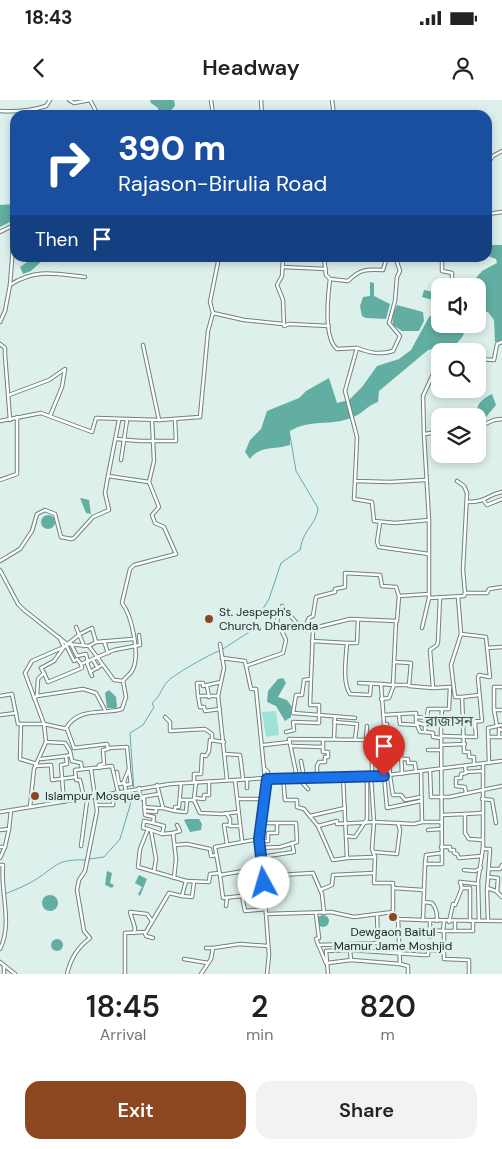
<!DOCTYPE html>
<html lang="en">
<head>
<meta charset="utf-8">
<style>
	body { margin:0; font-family:"DM Sans","Noto Sans Bengali",sans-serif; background:#f2f2f2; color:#222; height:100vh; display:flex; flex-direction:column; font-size:19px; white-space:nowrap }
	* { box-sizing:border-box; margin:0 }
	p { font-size:16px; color:#767676 }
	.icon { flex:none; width:28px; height:28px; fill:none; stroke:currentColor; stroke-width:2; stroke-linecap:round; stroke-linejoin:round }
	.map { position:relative; height:874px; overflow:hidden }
	.details { display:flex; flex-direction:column; background:#fff; flex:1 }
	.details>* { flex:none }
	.hud { position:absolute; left:10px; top:10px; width:482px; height:152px; border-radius:15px; box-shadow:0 2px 8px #0003; background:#1a4fa0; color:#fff; overflow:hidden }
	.tools { position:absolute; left:431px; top:178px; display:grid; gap:10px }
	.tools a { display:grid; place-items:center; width:55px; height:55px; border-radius:10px; background:#fff; box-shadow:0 2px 8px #0003; font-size:25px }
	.pin { position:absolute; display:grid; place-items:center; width:42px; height:42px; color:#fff; margin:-51px -21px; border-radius:50% 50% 50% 0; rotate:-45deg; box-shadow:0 0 5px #0007 }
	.pin .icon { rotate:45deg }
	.me { position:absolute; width:55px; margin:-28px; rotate:354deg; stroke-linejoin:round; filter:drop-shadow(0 0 4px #0008) }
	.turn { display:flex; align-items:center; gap:18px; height:105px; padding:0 25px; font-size:22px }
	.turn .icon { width:65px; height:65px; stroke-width:2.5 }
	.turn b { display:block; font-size:35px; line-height:42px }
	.then { display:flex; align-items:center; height:48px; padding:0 25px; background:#0003; gap:10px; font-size:19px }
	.eta { display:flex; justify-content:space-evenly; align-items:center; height:85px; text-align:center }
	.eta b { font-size:30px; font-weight:600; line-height:35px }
	.action { display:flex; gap:10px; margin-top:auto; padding:10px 25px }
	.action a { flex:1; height:58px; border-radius:15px; background:#8d4720; color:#fff; font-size:20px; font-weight:600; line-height:58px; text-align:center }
	.action a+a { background:#f2f2f2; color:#222 }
	.status { display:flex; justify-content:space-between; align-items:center; height:35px; padding:0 25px; background:#fff; direction:ltr }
	.status svg { height:14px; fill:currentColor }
	header { display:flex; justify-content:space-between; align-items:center; height:65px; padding:0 25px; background:#fff; font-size:22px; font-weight:600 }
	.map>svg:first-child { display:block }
	.green { fill:#9fe3d8 }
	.water { fill:#62aea2 }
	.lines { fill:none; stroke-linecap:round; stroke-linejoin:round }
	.stream { stroke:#62aea2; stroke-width:1 }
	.minor-casing { stroke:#70817e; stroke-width:4.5 }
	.minor { stroke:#fff; stroke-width:2.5 }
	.route-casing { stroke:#114b97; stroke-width:12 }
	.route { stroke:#1a73e8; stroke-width:9 }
	.poi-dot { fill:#8d4720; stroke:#ddf0ec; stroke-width:2 }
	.labels { text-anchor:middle; stroke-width:5; stroke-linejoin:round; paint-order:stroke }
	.poi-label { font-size:12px; fill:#232a29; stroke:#ddf0ec; text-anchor:start }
	.quarter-label { font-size:15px; fill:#445451; stroke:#ddf0ec }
</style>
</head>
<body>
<div class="status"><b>18:43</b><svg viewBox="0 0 49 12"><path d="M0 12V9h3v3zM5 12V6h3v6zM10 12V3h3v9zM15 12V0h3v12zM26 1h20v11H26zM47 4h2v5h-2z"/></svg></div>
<header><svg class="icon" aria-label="back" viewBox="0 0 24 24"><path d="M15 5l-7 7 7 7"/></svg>Headway<svg class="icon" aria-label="person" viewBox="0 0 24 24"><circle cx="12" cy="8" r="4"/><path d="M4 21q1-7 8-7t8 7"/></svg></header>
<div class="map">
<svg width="502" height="874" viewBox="0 0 502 874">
	<rect width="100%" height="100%" fill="#ddf0ec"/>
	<polygon class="green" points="276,611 279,635 266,637 262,612"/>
	<g class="water">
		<polygon points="150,0 174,0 175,6 167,15 159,15 158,8 151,3"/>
		<polygon points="15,104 15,125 10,122 0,127 0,105"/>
		<polygon points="488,145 502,145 502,241 495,242 494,220 488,212 478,212 478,186 469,186 482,171 497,163 496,159 488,156"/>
		<polygon points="33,158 45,158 31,171 23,174 20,167"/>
		<polygon points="370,182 374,183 374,196 390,204 386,219 366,218 362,216 360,206 363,197 370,196"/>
		<polygon points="436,184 440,186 440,195 437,193 433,200 422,197 424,190 434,192 431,188"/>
		<polygon points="397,205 423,212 424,221 419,231 402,231 393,225 392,215"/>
		<path d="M 440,208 L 440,224 L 466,224 L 463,236 L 457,243 L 428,250 L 379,291 L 378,302 C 368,305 361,315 351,318 C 331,326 310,319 290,331 L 290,345 C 275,350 260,345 250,359 L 245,352 L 250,340 L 261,329 L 267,311 L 299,298 L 306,291 L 329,278 L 337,303 L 349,300 L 362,287 L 377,266 L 399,259 L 411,250 L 429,217 Z"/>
		<path d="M 492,294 L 496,305 L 486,317 L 477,313 C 476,303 484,298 492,294 Z"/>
		<polygon points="80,398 89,400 91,414 86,413"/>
		<circle cx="48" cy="422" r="7"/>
		<polygon points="283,578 286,583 278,597 287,600 292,607 291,617 285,621 276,606 267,602 268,591 278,579"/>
		<polygon points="109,590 116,597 117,606 116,608 107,608 105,593"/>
		<polygon points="187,719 199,719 202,724 201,730 190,732 184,720"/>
		<polygon points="107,771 112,773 110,783 114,785 112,788 105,785"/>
		<polygon points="139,775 147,779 140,796 138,794 142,787 135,783"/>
		<circle cx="50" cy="803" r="8"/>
		<circle cx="323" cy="821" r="6"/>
		<circle cx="57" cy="845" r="6"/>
	</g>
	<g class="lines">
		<g class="stream">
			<path d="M 223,549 L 249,532 L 269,499 L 281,463 L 300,450 C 303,429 317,424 318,408 L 296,371 L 290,335"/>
			<path d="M 89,759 L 104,757 L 120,739 L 134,692 L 130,633 L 143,625 L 154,607 L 152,603 C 161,596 161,588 168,581 C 175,574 210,554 219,551"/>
			<path d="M 2,795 C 13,791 25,786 35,780 C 57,766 56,759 85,760"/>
		</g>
		<defs>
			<g id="minor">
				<polyline points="69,0 74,3 90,0 98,15"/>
				<polyline points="211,0 213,15"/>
				<polyline points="261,0 262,15"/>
				<polyline points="332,0 334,15"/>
				<path d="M 0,11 C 16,12 31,11 46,6 L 50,0"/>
				<polyline points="488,63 493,56 502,51"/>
				<polyline points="488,114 502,112"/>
				<polyline points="0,132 12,126 14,134 10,185"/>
				<polyline points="283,158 282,176 277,185 283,200 284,226 289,224 329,226"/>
				<path d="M 324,158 L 326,175 L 330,179 C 328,195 323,238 337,249 L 357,248"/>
				<polyline points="442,158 442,171 452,173 452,178"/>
				<path d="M 396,159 L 400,171 L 397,177 L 395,201 L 389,223 L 400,236 L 393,251 C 380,255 370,253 357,248 L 345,291 L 357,337 L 355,381 L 390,382 L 425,380"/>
				<polyline points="283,167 326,169"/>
				<path d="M 330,179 L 348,181 C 360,169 367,169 383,170 L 386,160 L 405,158"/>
				<polyline points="213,213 210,202 218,162 216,158"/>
				<path d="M 0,222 L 5,211 L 10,185 C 36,168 56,174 85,177"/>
				<polyline points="0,244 5,248 5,255 10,320"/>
				<polyline points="143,245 159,320"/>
				<polyline points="478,259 494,260 497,244 502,242"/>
				<polyline points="9,295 49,280 65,269 62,287 50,316"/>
				<polyline points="119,320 108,376 149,382"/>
				<polyline points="0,321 41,313 92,332 96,318 159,320 200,317 208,231 213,213 244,220 283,224"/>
				<polyline points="478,327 494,320 502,319"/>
				<polyline points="440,332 424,334 429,420 429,498 464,496 465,493"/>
				<polyline points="424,334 423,296 434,272"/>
				<polyline points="116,339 140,341 176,341 175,319"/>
				<polyline points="121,360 127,320"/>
				<polyline points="0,380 17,374 17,317"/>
				<polyline points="355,381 354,399 372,402 374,421 395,423 429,420"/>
				<polyline points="457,381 464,386 467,393 463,470 465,493 487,493 489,489 502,487"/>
				<polyline points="484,401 487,405 502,399"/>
				<path d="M 467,402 C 488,402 486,395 502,392"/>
				<polyline points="380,422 377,442 379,447 429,454"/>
				<polyline points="0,461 20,449 32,431 37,414 45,410 55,414 61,437 71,439 74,438 93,417 109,410 105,393 108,376"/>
				<polyline points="0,470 18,504 24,510 67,544 89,546 114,580 123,581"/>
				<polyline points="458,497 461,534 486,537 490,577 479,575 478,578 482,621 463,622 462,597 455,597 451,565 461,534"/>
				<polyline points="76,527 84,546"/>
				<polyline points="422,528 429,498"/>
				<polyline points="304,529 309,518 313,516 316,497 335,492 335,489 345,487 345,473 380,475 382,486 396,487 399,496 429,494"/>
				<polyline points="59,537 64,547 80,534 92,528 96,542 89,546"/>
				<polyline points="104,541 108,553"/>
				<path d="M 312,541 L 347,543 C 346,558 342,582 350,594 L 370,595 L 371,584"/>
				<polyline points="96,542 133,539"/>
				<polyline points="347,543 357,543 358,519"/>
				<polyline points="71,544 77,556 86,554 88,562"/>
				<polyline points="220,544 224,568 218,596 227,680"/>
				<polyline points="66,545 74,561 77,559 81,564"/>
				<polyline points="487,548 502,547"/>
				<polyline points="222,558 245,561 251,589 256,589 265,679"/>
				<polyline points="93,560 98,568"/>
				<polyline points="87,563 92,576"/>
				<polyline points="246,566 283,553 286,540 277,521 282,506 300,527 306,530 350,519 397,521 399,496"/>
				<polyline points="90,572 102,565"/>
				<polyline points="44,573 41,568 54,561 64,547 32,561 25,573 44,624 46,642 65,643 70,651 72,661 81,663 82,669"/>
				<polyline points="311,579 310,605 319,605 319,615 355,618"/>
				<polyline points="359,583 381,584"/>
				<polyline points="207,586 209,597"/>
				<polyline points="409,586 433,588"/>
				<polyline points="502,587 494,587 494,610 502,610"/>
				<polyline points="0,596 12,594 18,624 44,624 67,629 74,648"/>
				<polyline points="37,596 83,589 96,593 105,610"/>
				<polyline points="198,596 197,583 203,583 203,586 221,582"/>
				<polyline points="218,596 198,596 200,607 204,607 205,611 220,609"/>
				<polyline points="462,597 479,595"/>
				<polyline points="34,598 37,596 38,579 44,573 48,582 82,568 81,564 114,550 140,545 139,535"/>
				<polyline points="381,599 389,598 394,585 409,585 411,563 395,562"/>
				<polyline points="494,610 497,626"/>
				<polyline points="0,615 16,613"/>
				<polyline points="383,615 416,613 416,622 425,625 425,632 420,632 416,622"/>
				<polyline points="399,615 400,624 417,625"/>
				<polyline points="165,617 170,622 170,631 205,629 212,634 212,640"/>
				<polyline points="416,617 427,618 428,609 441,609"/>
				<polyline points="334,622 357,624 355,639"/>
				<polyline points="463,622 464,652 469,652 469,657 474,657 474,665"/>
				<polyline points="21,624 20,659 37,664"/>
				<path d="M 66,628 C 80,606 103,615 122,609 L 126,597 L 123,581 C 126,576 131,575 133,569 C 140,554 132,516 122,503 L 130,469 L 134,465 L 176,454 L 164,427 L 155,423 L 152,415 L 159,407 L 149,382 L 154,361 L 152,320"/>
				<polyline points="502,630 499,629 499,637 502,637"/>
				<polyline points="286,632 294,630 293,622 319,623 319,615 293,613 296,595 302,595 304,580 311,579 313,529"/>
				<polyline points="425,632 433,633 433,637 441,638"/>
				<polyline points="441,636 476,637 475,622"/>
				<polyline points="488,637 499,637"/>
				<polyline points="334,639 335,616"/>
				<polyline points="366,640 367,626"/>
				<polyline points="264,645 290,642"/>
				<polyline points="441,645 465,644"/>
				<polyline points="291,646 323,647"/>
				<polyline points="74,648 107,644 108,649 103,650 104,664 99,665 99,668"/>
				<polyline points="108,648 127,647 129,669 124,681 126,691"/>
				<polyline points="428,650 441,650"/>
				<polyline points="397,651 401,651 402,674"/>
				<polyline points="225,654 240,655 243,679"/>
				<polyline points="41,659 66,656"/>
				<polyline points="401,659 408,659 408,663 415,663 416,672"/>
				<polyline points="301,661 304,677"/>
				<polyline points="489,663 488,628 502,625"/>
				<polyline points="36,666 51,665 52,680 76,677"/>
				<polyline points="465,666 466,673 461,674 461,678 456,678 456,686 465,687 466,693"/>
				<polyline points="265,669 268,672"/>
				<polyline points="430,670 431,697 449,697 502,686"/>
				<polyline points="421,671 422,722 442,722"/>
				<polyline points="117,672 119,684 124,683"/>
				<polyline points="466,672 483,671"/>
				<polyline points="343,676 347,758 375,757 374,783 393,783 393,811"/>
				<polyline points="384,676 387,708 421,701"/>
				<polyline points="390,676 387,624 384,624 381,584 393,585 396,522"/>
				<polyline points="390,676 393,695 401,695 405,700 421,697"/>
				<polyline points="283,677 285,700 297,700 297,707 304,709 318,726 337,721 337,724 374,722 371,677"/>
				<polyline points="317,677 317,666 319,662 325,662 325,657 328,657 328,652 323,652 323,639"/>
				<polyline points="247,679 247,688"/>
				<polyline points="267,679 259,739 266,814 331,812 354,817 393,812 398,819 423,820 425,764 442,764 441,625 442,609 449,609 450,587 433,588 430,550 437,545 438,542 440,497"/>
				<polyline points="235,680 242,741"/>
				<polyline points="194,682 194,674 201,674 202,655 206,656 209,651 210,640 224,642"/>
				<polyline points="196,682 194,700 200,713 222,714 238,712"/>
				<polyline points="125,685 131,684 129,671"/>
				<polyline points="139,688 140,699 144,698 145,715 154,717 153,723 164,726 162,734"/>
				<polyline points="308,689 297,677 289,639 372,640 372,677"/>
				<polyline points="141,697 159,694"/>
				<polyline points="84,698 80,680 76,680 75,670 112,666 118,692"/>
				<polyline points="195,698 204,699 204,695 209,695 209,682"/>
				<polyline points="237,699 266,699"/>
				<polyline points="482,699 492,700 496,723"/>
				<polyline points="181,700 194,700"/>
				<polyline points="64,702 61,665 67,664 66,656 71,655"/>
				<polyline points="97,705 113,705 114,693"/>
				<polyline points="30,707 34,669 46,642"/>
				<polyline points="144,707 156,708"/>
				<polyline points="163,708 175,711 175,707 179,707 181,683"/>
				<polyline points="145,711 156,712 156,708 163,708 157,685"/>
				<polyline points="175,711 186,712 187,700"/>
				<polyline points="0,712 170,684 283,677 372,677 502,661"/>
				<polyline points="226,713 230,719 230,726 239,726"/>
				<polyline points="465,714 482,713"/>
				<polyline points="442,715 465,714 465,733 469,739 483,740"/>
				<polyline points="310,716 345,708"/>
				<polyline points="318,726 333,760 347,758"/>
				<polyline points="148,729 143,728 144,721 153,723"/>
				<polyline points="0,730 9,729 11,710"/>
				<polyline points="428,730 441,729"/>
				<polyline points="151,731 156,759 154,771"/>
				<polyline points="346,736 355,737 367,719 367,677"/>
				<polyline points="259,739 215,747 220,775 262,768"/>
				<polyline points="259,741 268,741 268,733 277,733 277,723"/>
				<polyline points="227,744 224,725 230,725"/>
				<polyline points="175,745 187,744 210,749 211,756 216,755"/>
				<polyline points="81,746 87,701"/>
				<polyline points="0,747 5,747 9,729"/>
				<polyline points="441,747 450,747 450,750 454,750 454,753 457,754 459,758 482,756"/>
				<polyline points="260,748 280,747 297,742 296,723 260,723"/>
				<polyline points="483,749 490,749 487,792 488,821"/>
				<polyline points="374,752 397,754 400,730 398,723"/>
				<polyline points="261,757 294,752 292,743"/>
				<polyline points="375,757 372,749 374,722 414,724 422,722"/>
				<polyline points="0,758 5,747"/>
				<polyline points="425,764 426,755 441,753"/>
				<path d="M 0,765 L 3,765 C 0,792 13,823 0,849"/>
				<polyline points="490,769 500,769 502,765"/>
				<polyline points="464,770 475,771 481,768"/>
				<polyline points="220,775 223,798 242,796 245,811 266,809"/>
				<polyline points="263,776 313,773 322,794 324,813"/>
				<polyline points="489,777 498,778 497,792"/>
				<polyline points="174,778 176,759 173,733 180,731 177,725"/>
				<polyline points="186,781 209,782 210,774 219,773"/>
				<polyline points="393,788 423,790"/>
				<polyline points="462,788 460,782 478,784"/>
				<polyline points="487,788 496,791 502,797"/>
				<polyline points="320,790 332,785 333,775 374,773"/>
				<polyline points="182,796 192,797 194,782"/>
				<polyline points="242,796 265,793"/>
				<path d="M 424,802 L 432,803 C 437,809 437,814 437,821"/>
				<polyline points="226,806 227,798"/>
				<polyline points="266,814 269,855 267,874"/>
				<polyline points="316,814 319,838 316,839 326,863"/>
				<polyline points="398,819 400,864 408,866 408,874"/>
				<polyline points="423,820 502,821"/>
				<polyline points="479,821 478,781 483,747 483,664"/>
				<polyline points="444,822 443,831 455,831"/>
				<polyline points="449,822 453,804 455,805 462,788 470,788 470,821"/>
				<polyline points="455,822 455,831 473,831 473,821"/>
				<polyline points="430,830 443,831"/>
				<polyline points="444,831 444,859 469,860 469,874"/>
				<polyline points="134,833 135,828 130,812 147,814 152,821"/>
				<polyline points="145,833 146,836 153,838"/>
				<polyline points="430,837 430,821"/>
				<polyline points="318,845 378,843 377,814"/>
				<polyline points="206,848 213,848"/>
				<polyline points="184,859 208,863"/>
				<polyline points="351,860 400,864"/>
				<polyline points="0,862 15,874"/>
				<polyline points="328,863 351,860 350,850"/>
				<polyline points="4,866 4,874"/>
				<path d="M 67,874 C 71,858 77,848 90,838 L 84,831 L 77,790 L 79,780 L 85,771 L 97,711 L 91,669"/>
				<polyline points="125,874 125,833 146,832 169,793 182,796 186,781 138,767 140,749 148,729 162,734 173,733"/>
				<polyline points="201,874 211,859 213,848 240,844 268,846"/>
				<polyline points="328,874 326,851 350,850 424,855 428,855 428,850 443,851"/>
			</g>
		</defs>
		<use href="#minor" class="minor-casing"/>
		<use href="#minor" class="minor"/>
	</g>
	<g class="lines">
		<defs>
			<polyline id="route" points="264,783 259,739 267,679 384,676"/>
		</defs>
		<use href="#route" class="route-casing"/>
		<use href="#route" class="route"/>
	</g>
	<g class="poi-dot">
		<circle cx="209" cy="519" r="5"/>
		<circle cx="35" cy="696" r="5"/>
		<circle cx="393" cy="817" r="5"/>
	</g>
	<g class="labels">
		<g class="poi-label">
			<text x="219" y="516">St. Jespeph's<tspan x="219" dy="14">Church, Dharenda</tspan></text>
			<text x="45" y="700">Islampur Mosque</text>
			<text x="393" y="836" text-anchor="middle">Dewgaon Baitul<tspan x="393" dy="14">Mamur Jame Moshjid</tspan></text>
		</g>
		<g class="quarter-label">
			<text x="449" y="626">রাজাসন</text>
		</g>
	</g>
</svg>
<div class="tools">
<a><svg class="icon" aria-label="sound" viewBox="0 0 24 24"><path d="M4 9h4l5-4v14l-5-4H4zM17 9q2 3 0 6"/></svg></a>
<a><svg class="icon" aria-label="search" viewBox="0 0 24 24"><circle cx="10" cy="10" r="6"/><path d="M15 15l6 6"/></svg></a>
<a><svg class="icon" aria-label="layers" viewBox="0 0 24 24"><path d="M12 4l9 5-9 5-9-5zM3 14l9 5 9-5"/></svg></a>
</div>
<div class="pin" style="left:384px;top:676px;background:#d93025"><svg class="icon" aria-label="arrive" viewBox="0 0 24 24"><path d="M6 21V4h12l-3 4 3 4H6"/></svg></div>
<svg class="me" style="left:264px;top:783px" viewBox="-20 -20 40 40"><circle r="19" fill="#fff"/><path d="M0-13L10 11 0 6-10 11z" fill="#1a73e8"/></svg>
<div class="hud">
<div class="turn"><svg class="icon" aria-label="right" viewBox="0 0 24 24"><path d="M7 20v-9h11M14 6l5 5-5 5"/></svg><div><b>390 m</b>Rajason-Birulia Road</div></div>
<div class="then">Then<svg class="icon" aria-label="arrive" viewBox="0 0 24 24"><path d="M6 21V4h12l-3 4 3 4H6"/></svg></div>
</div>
</div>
<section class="details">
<div class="eta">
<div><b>18:45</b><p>Arrival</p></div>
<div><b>2</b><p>min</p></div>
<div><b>820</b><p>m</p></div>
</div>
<div class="action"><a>Exit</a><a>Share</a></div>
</section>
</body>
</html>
